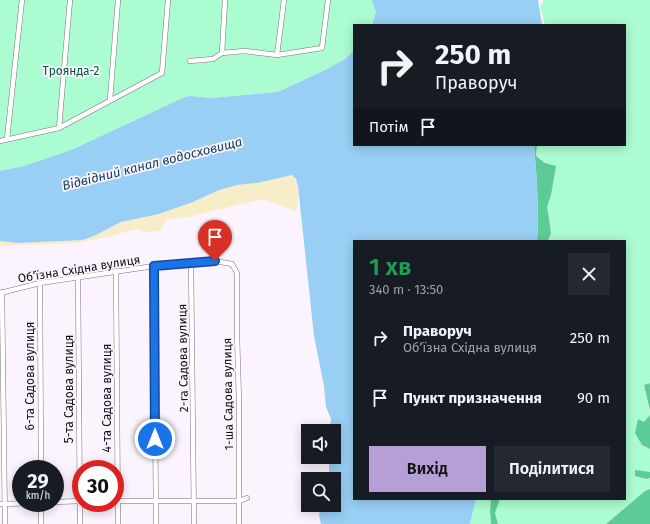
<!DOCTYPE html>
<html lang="uk">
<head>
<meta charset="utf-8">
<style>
	body { margin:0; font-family:"Fira Sans",sans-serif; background:#242831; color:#f1f3f6; height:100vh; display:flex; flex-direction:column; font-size:15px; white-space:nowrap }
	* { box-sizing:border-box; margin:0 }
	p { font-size:13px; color:#9ea1a6 }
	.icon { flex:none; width:22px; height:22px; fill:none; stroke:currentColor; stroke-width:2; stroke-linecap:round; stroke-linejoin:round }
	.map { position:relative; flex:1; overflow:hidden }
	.details { position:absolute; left:353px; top:240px; width:273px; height:260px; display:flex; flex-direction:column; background:#171b24; border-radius:0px; box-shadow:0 2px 10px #0003 }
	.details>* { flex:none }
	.guide { position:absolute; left:353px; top:24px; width:273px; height:122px; border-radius:0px; box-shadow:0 2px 10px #0003; background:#171b24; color:#f1f3f6; overflow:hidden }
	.tools { position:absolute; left:301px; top:424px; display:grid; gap:8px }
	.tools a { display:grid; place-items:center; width:40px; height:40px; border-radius:0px; background:#171b24; box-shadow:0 2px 10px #0003; font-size:20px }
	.speed { position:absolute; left:12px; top:460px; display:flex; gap:8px; font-size:20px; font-weight:700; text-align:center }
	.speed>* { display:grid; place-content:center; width:52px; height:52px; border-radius:50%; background:#171b24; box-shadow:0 2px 10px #0003; line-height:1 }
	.speed small { font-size:10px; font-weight:400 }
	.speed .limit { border:6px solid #d22; background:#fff; color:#111 }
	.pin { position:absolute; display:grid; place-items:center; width:34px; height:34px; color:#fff; margin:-41px -17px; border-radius:50% 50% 50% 0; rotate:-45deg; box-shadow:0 0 4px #0007 }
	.pin .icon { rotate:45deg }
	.me { position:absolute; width:44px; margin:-22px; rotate:0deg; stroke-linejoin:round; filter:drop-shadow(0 0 3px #0008) }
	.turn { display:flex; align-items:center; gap:14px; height:84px; padding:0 16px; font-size:18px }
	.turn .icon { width:52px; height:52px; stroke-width:2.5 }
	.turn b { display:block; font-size:28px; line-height:34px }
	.then { display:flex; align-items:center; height:38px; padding:0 16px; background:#0003; gap:8px; font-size:15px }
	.round { display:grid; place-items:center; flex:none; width:42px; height:42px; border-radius:0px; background:#242831 }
	.headline { display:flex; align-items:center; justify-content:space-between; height:68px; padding:0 16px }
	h1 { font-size:24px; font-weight:600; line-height:30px; color:#1e9e55 }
	.button { display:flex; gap:8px; margin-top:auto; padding:8px 16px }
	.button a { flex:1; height:46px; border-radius:0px; background:#b69fd6; color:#111; font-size:16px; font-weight:600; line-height:46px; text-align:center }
	.button a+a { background:#242831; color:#f1f3f6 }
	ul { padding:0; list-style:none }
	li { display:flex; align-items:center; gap:12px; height:60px; padding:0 16px }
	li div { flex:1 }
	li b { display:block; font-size:15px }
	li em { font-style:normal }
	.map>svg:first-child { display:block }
	.green { fill:#acfcd1 }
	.forest { fill:#5dcb96 }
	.sand { fill:#f7edc8 }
	.water { fill:#99cff4 }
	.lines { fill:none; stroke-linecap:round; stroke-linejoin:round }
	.street-casing { stroke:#7d6d84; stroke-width:5.5 }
	.street { stroke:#fff; stroke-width:4.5 }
	.route-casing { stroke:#114b97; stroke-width:10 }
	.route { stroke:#1a73e8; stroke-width:7 }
	.labels { text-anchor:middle; stroke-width:3.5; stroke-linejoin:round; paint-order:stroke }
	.park-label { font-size:12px; fill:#005b3a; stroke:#fbf4fe }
	.street-label { font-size:12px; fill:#140e17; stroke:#fbf4fe }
	.water-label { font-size:13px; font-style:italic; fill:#164059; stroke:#fbf4fe }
</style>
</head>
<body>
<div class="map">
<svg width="650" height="524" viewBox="0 0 650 524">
	<rect width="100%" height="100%" fill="#fbf4fe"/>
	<g class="green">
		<polygon points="0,0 372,0 376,12 372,25 354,25 354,51 345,59 327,69 278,92 210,98 196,97 185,97 71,150 24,166 0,171"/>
		<polygon points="543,0 650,0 650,385 648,383 644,385 650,415 644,422 638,420 642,445 650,449 650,472 635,471 647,479 650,478 650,489 645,491 606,524 498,524 495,513 500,499 625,499 625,241 548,241 551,233 549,218 547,207 551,195 545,163 536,156 537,145 625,145 625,25 545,25 540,6 543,3"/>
		<polygon points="476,499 491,499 490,511 491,524 470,524"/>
	</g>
	<g class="forest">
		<polygon points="534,145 537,145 536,156 545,163 556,166 551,195 547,207 549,218 551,233 548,241 537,241 538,218 537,183"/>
		<polygon points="649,383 650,385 650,411 644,385"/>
		<polygon points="650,415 650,449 642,445 635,433 638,419 644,422"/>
		<polygon points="635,470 650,472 650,478 647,479 635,476"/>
		<polygon points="650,489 650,524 606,524 645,491"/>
		<polygon points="491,499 500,499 495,513 498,524 491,524 490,511"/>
	</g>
	<path class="sand" d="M 292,174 C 301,185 298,198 296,211 L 262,199 L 188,217 L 166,220 L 161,231 L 145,232 L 137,229 L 107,237 L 77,243 L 0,246 L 0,241 L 18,243 L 83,240 L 94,236 L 121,222 L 159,214 L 193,202 L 219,190 L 237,185 L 257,183 Z"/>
	<g class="water">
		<polygon points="372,0 538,0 542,25 372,25 376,12"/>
		<polygon points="354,51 354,145 534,145 537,183 538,218 537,241 354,241 354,499 476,499 470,524 321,524 319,515 321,505 334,505 334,479 329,479 329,457 334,457 334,431 330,431 331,419 326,407 324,386 314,336 298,186 296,179 292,175 257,183 237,185 219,190 193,202 159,214 121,222 94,236 83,240 18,243 0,241 0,171 24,166 71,150 185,97 190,96 210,98 278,92 327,69 345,59"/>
	</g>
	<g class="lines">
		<defs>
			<g id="street">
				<polyline points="222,53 225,0"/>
				<polyline points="277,55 284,0"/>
				<polyline points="190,61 213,59 222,53 245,51 277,55 322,48 328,0"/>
				<polyline points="110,100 118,0"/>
				<polyline points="59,128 70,0"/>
				<polyline points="7,139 22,0"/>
				<polyline points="0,141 59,128 162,73 168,0"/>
				<polyline points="191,263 194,524"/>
				<polyline points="154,266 156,524"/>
				<polyline points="116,271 118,524"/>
				<polyline points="78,277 80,524"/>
				<polyline points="40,283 41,469"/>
				<polyline points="2,292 5,524"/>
				<polyline points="0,293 40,283 154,266 215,261 232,264 237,273 237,334 239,402 239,524"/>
				<polyline points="115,501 239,501 247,498"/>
				<polyline points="55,502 81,501"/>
				<polyline points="41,503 41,524"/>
				<polyline points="0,504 38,503"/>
			</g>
		</defs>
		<use href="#street" class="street-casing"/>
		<use href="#street" class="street"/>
	</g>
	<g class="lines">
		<defs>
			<polyline id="route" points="155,439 154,266 215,261"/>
		</defs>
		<use href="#route" class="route-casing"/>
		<use href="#route" class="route"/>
	</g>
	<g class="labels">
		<g class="park-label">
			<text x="71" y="75">Троянда-2</text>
		</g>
		<g class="street-label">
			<text transform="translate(79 269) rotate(-9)" y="4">Обʼїзна Східна вулиця</text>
			<text transform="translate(183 358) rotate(-91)" y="4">2-га Садова вулиця</text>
			<text transform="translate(30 376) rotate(-90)" y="4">6-та Садова вулиця</text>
			<text transform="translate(69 389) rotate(-90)" y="4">5-та Садова вулиця</text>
			<text transform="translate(228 394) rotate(-91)" y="4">1-ша Садова вулиця</text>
			<text transform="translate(107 398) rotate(-90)" y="4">4-та Садова вулиця</text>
		</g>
		<g class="water-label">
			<text transform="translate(152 163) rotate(-14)" y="5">Відвідний канал водосховища</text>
		</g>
	</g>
</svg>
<div class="tools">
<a><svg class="icon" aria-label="sound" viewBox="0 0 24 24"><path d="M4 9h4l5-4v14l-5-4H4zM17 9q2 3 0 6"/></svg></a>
<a><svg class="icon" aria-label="search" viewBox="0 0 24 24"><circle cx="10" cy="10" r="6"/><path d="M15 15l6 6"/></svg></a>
</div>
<div class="speed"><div>29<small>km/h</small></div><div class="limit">30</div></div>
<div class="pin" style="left:215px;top:261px;background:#d93025"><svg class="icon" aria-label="arrive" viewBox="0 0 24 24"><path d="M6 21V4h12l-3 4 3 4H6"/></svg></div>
<svg class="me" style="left:155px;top:439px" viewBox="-20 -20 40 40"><circle r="17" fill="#1a73e8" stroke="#fff" stroke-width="3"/><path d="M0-11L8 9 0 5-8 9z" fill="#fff"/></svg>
<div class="guide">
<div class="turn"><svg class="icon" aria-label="right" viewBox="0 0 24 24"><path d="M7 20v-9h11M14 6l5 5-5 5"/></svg><div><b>250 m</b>Праворуч</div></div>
<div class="then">Потім<svg class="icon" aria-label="arrive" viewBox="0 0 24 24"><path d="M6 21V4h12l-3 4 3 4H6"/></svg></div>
</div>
<section class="details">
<div class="headline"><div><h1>1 хв</h1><p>340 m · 13:50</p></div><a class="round"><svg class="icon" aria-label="close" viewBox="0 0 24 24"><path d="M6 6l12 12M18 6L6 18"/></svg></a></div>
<ul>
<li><svg class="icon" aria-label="right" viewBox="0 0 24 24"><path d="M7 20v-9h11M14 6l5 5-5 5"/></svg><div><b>Праворуч</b><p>Обʼїзна Східна вулиця</p></div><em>250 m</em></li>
<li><svg class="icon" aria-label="arrive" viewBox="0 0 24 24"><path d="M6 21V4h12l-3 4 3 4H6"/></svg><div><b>Пункт призначення</b></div><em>90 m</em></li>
</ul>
<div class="button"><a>Вихід</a><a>Поділитися</a></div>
</section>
</div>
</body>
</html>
